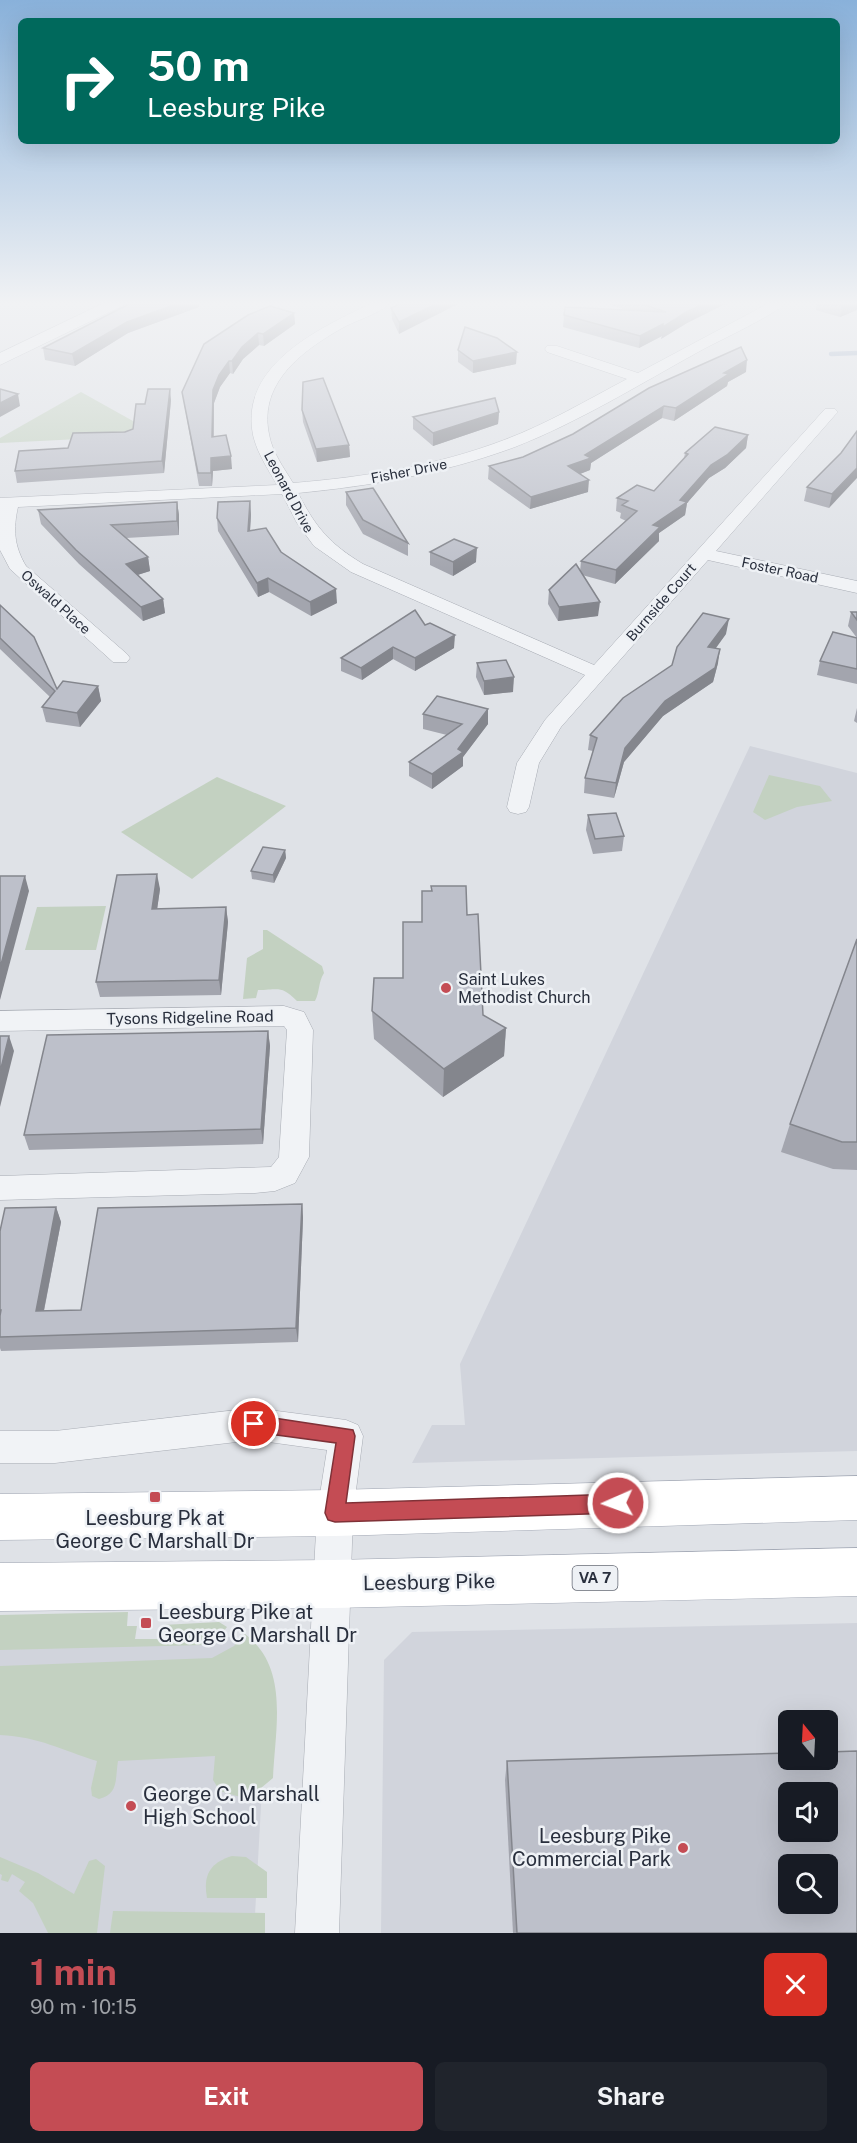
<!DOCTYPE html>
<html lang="en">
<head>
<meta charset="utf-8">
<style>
	body { margin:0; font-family:"Public Sans",sans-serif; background:#20242c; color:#f1f3f6; height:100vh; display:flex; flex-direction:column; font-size:22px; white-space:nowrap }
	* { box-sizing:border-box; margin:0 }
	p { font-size:20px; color:#9ea1a6 }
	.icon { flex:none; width:33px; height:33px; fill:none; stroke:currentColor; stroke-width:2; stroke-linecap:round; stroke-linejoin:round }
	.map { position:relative; height:1933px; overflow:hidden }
	.details { display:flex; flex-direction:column; background:#171b24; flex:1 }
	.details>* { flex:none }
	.hud { position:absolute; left:18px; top:18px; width:822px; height:126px; border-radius:9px; box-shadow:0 6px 24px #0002; background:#00695c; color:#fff; overflow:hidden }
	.needle { width:39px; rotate:342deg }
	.buttons { position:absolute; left:778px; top:1710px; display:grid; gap:12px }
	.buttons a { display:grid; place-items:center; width:60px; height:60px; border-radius:9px; background:#171b24; box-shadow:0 6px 24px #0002; font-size:30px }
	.pin { position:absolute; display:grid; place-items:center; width:51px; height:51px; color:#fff; margin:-26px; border:3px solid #fff; border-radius:50%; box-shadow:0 2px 6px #0007 }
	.me { position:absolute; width:66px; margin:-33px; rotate:268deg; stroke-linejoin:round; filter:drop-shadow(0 0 4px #0008) }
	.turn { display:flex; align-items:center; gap:21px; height:126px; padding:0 30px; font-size:27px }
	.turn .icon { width:78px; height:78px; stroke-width:2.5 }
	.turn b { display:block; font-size:42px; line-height:51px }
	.round { display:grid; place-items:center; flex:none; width:63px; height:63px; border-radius:9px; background:#20242c }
	.summary { display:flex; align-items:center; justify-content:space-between; height:102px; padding:0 30px }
	h1 { font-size:36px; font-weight:700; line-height:45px; color:#c44c54 }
	.primary-button { display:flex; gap:12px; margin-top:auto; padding:12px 30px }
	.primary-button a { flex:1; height:69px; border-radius:9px; background:#c44c54; color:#fff; font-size:24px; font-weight:700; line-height:69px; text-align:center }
	.primary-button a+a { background:#20242c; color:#f1f3f6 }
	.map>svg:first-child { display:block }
	.built { fill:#d1d4dc; fill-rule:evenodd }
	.green { fill:#c3d1c1 }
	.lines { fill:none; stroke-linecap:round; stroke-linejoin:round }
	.stream { stroke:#9cadc5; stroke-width:4.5 }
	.minor-casing { stroke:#a8acb4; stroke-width:1 }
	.tertiary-casing { stroke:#a8acb4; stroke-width:1 }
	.primary-casing { stroke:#9fa5b2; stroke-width:1 }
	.minor { fill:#f1f3f6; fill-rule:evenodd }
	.tertiary { fill:#f1f3f6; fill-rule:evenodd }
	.primary { fill:#fff; fill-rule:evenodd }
	.wall { fill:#a3a5ae }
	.shaded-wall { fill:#84868d }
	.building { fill:#bdc0ca; stroke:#84868d; stroke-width:1.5; fill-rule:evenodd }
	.route { fill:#c44c54; stroke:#7f3137; stroke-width:1.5 }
	.poi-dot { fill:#c44c54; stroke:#eef1f5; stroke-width:2 }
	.labels { text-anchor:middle; stroke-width:5; stroke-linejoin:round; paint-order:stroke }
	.far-street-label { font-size:14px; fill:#292f3d; stroke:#eef1f5 }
	.shield { fill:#eef1f5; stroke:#646974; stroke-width:1.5 }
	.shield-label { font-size:15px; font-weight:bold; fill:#292f3d }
	.poi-label { font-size:16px; fill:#292f3d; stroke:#eef1f5; text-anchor:start }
	.street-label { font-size:16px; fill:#292f3d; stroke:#eef1f5 }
	.near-poi-label { font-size:20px; fill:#292f3d; stroke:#eef1f5; text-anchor:start }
	.near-street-label { font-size:20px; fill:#292f3d; stroke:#eef1f5 }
</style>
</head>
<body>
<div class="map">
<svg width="857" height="1933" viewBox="0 0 857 1933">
	<rect width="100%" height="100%" fill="#dfe2e7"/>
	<g class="built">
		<polygon points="750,746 857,773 857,1451 412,1463 432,1425 465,1425 460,1364"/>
		<path d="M 857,1623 L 857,1933 L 381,1933 L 384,1660 L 412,1632 ZM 789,1720 L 828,1720 L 828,1760 L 789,1760 ZM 789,1792 L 828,1792 L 828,1832 L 789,1832 ZM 789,1864 L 828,1864 L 828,1904 L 789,1904 Z"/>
		<polygon points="231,1637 247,1641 268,1679 254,1933 0,1933 0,1643"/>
	</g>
	<g class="green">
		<polygon points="81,392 158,435 0,443 0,438"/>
		<polygon points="769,775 820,786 832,801 797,807 765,820 753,812"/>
		<polygon points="217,777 286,806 192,879 121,832"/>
		<polygon points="106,906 96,950 25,950 37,907"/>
		<path d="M 263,930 L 267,930 L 322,966 L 324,973 C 318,982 320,992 315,1001 L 297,1001 C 281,985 279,990 258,990 L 256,998 L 243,999 L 247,958 L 263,949 Z"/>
		<polygon points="128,1612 127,1626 137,1626 135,1639 161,1639 162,1625 219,1622 227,1627 218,1638 205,1645 0,1650 0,1615"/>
		<path d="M 245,1634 C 290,1668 275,1728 273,1778 L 255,1793 L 240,1797 L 220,1791 L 213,1780 L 215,1756 L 118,1761 C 115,1779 119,1794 99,1799 L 92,1796 L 91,1788 L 97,1761 C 61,1750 40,1737 0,1735 L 0,1666 L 212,1658 L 234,1646 Z"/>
		<path d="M 232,1856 L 246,1857 L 267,1872 L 267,1898 L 207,1898 C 203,1876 209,1863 232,1856 Z"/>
		<polygon points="0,1857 38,1873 74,1894 89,1861 96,1859 105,1866 97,1933 48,1933 33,1903 19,1891 25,1882 12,1874 8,1882 1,1880 2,1875 0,1874"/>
		<polygon points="113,1911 265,1913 265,1933 110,1933"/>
	</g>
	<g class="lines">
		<polyline class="stream" points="831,354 857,353"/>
		<defs>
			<g id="minor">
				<path d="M 374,302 L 391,302 C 381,313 360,319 346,326 C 306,348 258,381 269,434 C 272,452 284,468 293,483 C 365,477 436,466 504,440 C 547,424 587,400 627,379 L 547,352 L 545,349 L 547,346 L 557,346 L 638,373 L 771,302 L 787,302 C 775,315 718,341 700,351 C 640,384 579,422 515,447 C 445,473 372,486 298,493 C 316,528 330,544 363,564 L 594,665 L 825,409 L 835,409 L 838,412 L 835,415 L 716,551 L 857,581 L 857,593 L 708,560 L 561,727 L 539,763 L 529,807 L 526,812 L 518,814 L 510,812 L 507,807 L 517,763 L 545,720 L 585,675 L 351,572 L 314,546 L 297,523 L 282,494 L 18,507 C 13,529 14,546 26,566 L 127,654 L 130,658 L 127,662 L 113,662 L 10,569 L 0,550 L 0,498 L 277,485 C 268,469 257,453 253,435 C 239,363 323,327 374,302 Z"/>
				<polygon points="284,1006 304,1012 313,1030 309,1157 295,1183 275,1191 255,1193 0,1200 0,1176 271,1167 279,1157 287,1030 284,1026 0,1031 0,1011"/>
				<polygon points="254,1408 346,1420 358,1425 363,1436 353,1513 339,1933 295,1933 317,1513 327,1450 254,1440 55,1463 0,1463 0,1431 55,1431"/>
			</g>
			<polygon id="tertiary" points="106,302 126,302 124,305 0,365 0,353"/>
			<g id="primary">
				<polygon points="857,1476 857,1520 335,1536 0,1540 0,1494 335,1490"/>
				<polygon points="857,1548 857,1596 333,1608 0,1611 0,1563 333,1560"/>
			</g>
		</defs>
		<use href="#minor" class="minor-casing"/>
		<use href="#tertiary" class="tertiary-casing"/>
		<use href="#primary" class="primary-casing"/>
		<use href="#minor" class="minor"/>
		<use href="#tertiary" class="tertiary"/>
		<use href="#primary" class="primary"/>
	</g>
	<g class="wall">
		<polygon points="199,302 199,307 128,333 75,366 45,360 43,348"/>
		<polygon points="403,302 399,334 392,319 391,308"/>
		<polygon points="603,302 729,302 687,323 661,339 662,336 639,348 563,327 564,315 626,310"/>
		<polygon points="817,302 857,302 857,310 840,317 816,310"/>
		<polygon points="294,313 295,324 264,346 259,345 243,359 233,374 230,373 220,387 214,403 214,436 232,469 213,471 212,486 199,486 182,392 204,344"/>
		<polygon points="458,350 516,364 473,373 458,362"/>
		<polygon points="746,372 728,382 727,386 674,421 662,418 591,463 590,470 580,474 588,492 530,509 488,479 489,466 523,457"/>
		<polygon points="171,400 164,473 17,483 15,471 68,448 133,429"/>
		<polygon points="302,410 349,445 350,457 317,462 303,422"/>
		<polygon points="499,412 498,424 433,446 413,429 413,417"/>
		<polygon points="857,431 829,508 804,501 807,487 841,453"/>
		<polygon points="748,435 746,448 725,468 709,478 687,503 685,515 659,533 659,541 615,584 582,575 598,616 558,621 548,604 549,590 580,572 581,561 626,521 620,518 621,513 616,511 617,498 654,491 684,458 685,453"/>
		<polygon points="346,492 408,543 408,556 363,534 346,505"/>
		<polygon points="250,501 251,515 250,531 281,552 337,603 311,616 269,592 258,597 218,531 217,518"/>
		<polygon points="177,502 179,515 179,535 126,538 148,557 150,571 137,575 163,599 165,613 143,621 79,564 41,524 38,510"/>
		<polygon points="430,552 476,562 453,576 430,565"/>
		<polygon points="0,605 57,689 98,686 101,701 80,727 46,722 42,707 50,697 0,649"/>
		<polygon points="851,612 857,612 857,684 817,675 820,661 857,638 848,626"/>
		<polygon points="425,625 454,648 415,671 393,659 362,680 341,671 341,658"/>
		<polygon points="726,634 715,648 718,663 713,682 663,716 624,762 614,798 584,793 585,778 593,751 588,750 590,735"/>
		<polygon points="477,663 513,692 484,695 476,677"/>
		<polygon points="857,708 857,723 854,721"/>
		<polygon points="423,714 488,724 463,757 463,766 432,789 409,776 409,762 447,735 423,729"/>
		<polygon points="588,815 624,836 622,851 593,854 586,830"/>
		<polygon points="285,850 286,858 274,883 252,879 251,871"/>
		<polygon points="160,889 157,909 226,907 228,922 221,995 100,997 96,982"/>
		<polygon points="467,915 483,1015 506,1028 504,1056 443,1097 374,1039 372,1011 403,978 422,922"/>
		<polygon points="857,939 857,1170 833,1169 781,1152 790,1124"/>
		<polygon points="268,1031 270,1046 263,1144 29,1150 24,1135"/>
		<polygon points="302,1204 303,1218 298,1342 1,1351 0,1348 0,1231 56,1207 61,1222 44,1311 81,1310"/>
		<polygon points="507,1761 857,1933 513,1933 505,1780"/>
	</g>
	<g class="shaded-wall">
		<polygon points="182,302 199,302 199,307 128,333 75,366 72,354 127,322"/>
		<polygon points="440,302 462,302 399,334 399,322"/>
		<polygon points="708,302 729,302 687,323 661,339 662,336 639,348 640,336"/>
		<polygon points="851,302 857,302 857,310 840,317 842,305"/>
		<polygon points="294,313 295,324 264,346 263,334"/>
		<polygon points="258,333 259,345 243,359 233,374 232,361 242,347"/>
		<polygon points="517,352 516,364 473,373 473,361"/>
		<polygon points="747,360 746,372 728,382 727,386 674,421 676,408 724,373"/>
		<polygon points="229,361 230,373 220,387 214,403 213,449 212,437 213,390 219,375"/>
		<polygon points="170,389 171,400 164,473 162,461"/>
		<polygon points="18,394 20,406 0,417 0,403"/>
		<polygon points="664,406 662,418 591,463 590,470 567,479 568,466"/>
		<polygon points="499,412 498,424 433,446 433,433"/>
		<polygon points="748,435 746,448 725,468 709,478 687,503 685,515 659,533 659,541 615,584 616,570 653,525 680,500 711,465"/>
		<polygon points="349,445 350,457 317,462 316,449"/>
		<polygon points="231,456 232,469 213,471 212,486 211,473 211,458"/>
		<polygon points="857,468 857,478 829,508 832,494"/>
		<polygon points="589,480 588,492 530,509 531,497"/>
		<polygon points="250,501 251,515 249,545 248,531"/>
		<polygon points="177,502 179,515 179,535 177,521"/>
		<polygon points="477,548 476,562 453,576 453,562"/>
		<polygon points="148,557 150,571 128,578 126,564"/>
		<polygon points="268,578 269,592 258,597 257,583"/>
		<polygon points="336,589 337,603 311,616 310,602"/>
		<polygon points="163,599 165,613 143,621 141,607"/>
		<polygon points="600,602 598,616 558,621 559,607"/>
		<polygon points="729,619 726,634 706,662 708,647"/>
		<polygon points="455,635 454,648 415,671 415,658"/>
		<polygon points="393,647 393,659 362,680 361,668"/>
		<polygon points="720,649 718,663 713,682 663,716 624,762 614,798 616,783 625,748 665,701"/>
		<polygon points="514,677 513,692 484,695 484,681"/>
		<polygon points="98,686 101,701 80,727 77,713"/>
		<polygon points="488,709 488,724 463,757 463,766 432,789 432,774 458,749"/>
		<polygon points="285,850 286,858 274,883 273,875"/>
		<polygon points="157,874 160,889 155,924 152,909"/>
		<polygon points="25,876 29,891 0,1000 0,968"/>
		<polygon points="226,907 228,922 221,995 219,980"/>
		<polygon points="506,1028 504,1056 443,1097 444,1069"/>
		<polygon points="268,1031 270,1046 263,1144 261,1129"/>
		<polygon points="9,1036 14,1051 0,1107 0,1072"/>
		<polygon points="302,1204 303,1218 298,1342 296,1328"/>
		<polygon points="56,1207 61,1222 41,1325 36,1311"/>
	</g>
	<g class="building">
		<polygon points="133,302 182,302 127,322 72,354 43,348"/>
		<polygon points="403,302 440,302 399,322 391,308"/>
		<polygon points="636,302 708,302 688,311 663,327 663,324 640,336 564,315 565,307 666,312"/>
		<polygon points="830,302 851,302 842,305"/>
		<polygon points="270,306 294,313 263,334 258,333 242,347 232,361 229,361 219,375 213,390 212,437 226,435 231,456 211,458 211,473 198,473 182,392 204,344 248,315"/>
		<polygon points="465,327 497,338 517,352 473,361 458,350"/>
		<polygon points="741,347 747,360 724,373 729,374 676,408 664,406 585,455 591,458 568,466 589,480 531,497 489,466 523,457 573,434 649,388"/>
		<polygon points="323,378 349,445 316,449 302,410 303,382"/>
		<polygon points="0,389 18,394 0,403"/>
		<polygon points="148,389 170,389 162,461 15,471 19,451 68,448 73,433 125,432 133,429 136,404 145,404"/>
		<polygon points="495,398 499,412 433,433 413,417"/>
		<polygon points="715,427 748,435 727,455 711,465 680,500 687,502 653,525 660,527 616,570 581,561 637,511 622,505 628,501 617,498 637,485 654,491 688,454 685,453"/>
		<polygon points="857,431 857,468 832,494 807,487 841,453"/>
		<polygon points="373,488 408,543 363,520 346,492"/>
		<polygon points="250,501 248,531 266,528 281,552 336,589 310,602 268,578 257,583 217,518 218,502"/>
		<polygon points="177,502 177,521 111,525 148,557 126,564 163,599 141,607 76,550 38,510"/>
		<polygon points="454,539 477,548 453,562 430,552"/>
		<polygon points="576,564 600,602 559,607 549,590"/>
		<polygon points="0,605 34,637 57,689 63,681 98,686 77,713 42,707 55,691 0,638"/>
		<polygon points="415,610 425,625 430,623 455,635 415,658 393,647 361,668 341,658"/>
		<polygon points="851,612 857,612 857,620"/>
		<polygon points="703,613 729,619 708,647 720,649 715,668 665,701 625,748 616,783 585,778 597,738 590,735 623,698 672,665 677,647"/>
		<polygon points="833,632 857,638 857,669 820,661"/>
		<polygon points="506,660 514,677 484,681 477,663"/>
		<polygon points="437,696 488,709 458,749 463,752 432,774 409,762 462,724 423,714"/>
		<polygon points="616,813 624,836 595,839 588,815"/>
		<polygon points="263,847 285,850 273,875 251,871"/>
		<polygon points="157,874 152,909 226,907 219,980 96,982 117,875"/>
		<polygon points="0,876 25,876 0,968"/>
		<polygon points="431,886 466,886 467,915 478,914 483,1015 506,1028 444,1069 372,1011 374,978 403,978 403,922 422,922 422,891 432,891"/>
		<polygon points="857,939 857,1142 842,1142 790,1124"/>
		<polygon points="268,1031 261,1129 24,1135 47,1035"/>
		<polygon points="0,1036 9,1036 0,1072"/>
		<polygon points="302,1204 296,1328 0,1337 0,1316 1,1310 0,1310 0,1231 5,1208 56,1207 36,1311 81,1310 98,1208"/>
		<path d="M 857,1751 L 857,1933 L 517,1933 L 507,1761 L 789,1753 L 789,1760 L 828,1760 L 828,1752 ZM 789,1792 L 828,1792 L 828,1832 L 789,1832 ZM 789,1864 L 828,1864 L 828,1904 L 789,1904 Z"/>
	</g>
	<linearGradient id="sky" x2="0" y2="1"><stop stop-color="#89b1da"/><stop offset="0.53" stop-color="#f1f2f4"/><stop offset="1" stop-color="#f1f2f4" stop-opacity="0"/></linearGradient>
	<rect width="857" height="572" fill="url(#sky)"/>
	<polygon class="route" points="254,1415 353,1430 355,1436 346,1503 618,1494 625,1497 627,1503 625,1510 618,1513 335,1522 328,1520 325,1513 336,1443 254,1432 248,1430 245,1424 248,1418"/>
	<g class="poi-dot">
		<circle cx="446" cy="988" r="6"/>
		<rect x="149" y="1491" width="12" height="12" rx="3"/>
		<rect x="140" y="1617" width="12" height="12" rx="3"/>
		<circle cx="131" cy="1806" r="6"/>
		<circle cx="683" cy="1848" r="6"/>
	</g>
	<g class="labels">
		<g class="far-street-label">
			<text transform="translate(409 471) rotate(-11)" y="5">Fisher Drive</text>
			<text transform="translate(289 492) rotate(62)" y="5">Leonard Drive</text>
			<text transform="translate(780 570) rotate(12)" y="5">Foster Road</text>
			<text transform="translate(56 602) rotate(42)" y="5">Oswald Place</text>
			<text transform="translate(661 602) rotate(-49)" y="5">Burnside Court</text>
		</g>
		<rect class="shield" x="572.5" y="1566" width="45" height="24" rx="4.5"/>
		<g class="shield-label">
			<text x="595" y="1583">VA 7</text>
		</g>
		<g class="poi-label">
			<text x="458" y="985">Saint Lukes<tspan x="458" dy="18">Methodist Church</tspan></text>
		</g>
		<g class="street-label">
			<text transform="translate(190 1017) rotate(-1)" y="6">Tysons Ridgeline Road</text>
		</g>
		<g class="near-poi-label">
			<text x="155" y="1525" text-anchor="middle">Leesburg Pk at<tspan x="155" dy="23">George C Marshall Dr</tspan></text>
			<text x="158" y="1619">Leesburg Pike at<tspan x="158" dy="23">George C Marshall Dr</tspan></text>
			<text x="143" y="1801">George C. Marshall<tspan x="143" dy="23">High School</tspan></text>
			<text x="671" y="1843" text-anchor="end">Leesburg Pike<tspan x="671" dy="23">Commercial Park</tspan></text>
		</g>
		<g class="near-street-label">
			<text transform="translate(429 1582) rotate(-1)" y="7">Leesburg Pike</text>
		</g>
	</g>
</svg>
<div class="buttons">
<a><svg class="needle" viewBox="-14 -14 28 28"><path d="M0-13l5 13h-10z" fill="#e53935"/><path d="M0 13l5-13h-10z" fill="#9ea1a6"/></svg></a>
<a><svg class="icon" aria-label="sound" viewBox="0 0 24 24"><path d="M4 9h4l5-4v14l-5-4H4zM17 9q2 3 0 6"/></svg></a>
<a><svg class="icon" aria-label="search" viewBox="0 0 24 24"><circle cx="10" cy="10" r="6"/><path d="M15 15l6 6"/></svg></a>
</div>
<div class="pin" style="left:254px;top:1424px;background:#d93025"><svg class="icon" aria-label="arrive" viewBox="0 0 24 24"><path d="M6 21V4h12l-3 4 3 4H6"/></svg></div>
<svg class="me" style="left:618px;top:1503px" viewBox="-20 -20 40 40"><circle r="17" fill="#c44c54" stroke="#fff" stroke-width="3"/><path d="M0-11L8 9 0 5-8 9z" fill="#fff"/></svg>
<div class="hud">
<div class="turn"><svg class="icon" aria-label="right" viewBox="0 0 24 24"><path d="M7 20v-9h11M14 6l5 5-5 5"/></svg><div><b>50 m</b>Leesburg Pike</div></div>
</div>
</div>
<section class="details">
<div class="summary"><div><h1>1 min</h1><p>90 m · 10:15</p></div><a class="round" style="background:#d93025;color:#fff"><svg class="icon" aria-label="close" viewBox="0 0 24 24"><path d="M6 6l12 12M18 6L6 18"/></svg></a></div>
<div class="primary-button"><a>Exit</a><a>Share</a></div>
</section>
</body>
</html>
